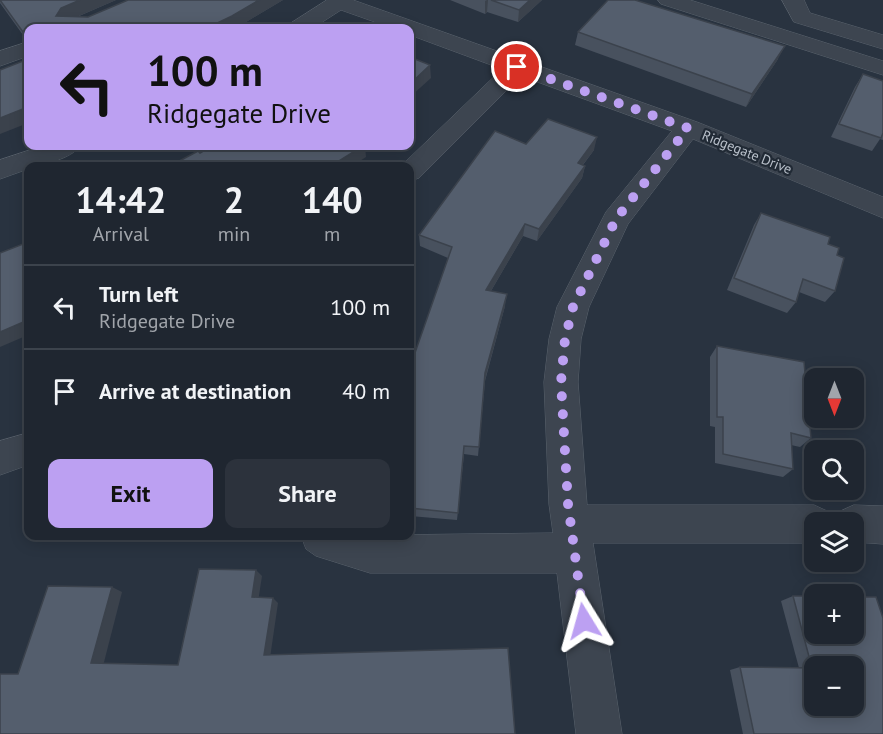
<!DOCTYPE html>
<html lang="en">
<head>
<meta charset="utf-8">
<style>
	body { margin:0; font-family:"PT Sans",sans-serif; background:#2c323c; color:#f1f3f6; height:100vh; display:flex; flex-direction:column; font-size:22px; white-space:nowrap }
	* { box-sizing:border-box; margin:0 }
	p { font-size:20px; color:#a1a5ab }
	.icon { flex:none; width:33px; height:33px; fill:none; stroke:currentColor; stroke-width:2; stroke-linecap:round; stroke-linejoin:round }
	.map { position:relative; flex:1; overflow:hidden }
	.drawer { position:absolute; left:24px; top:162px; width:390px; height:378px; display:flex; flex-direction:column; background:#1f2630; border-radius:12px; box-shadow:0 3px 15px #0003,0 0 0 2px #3c434c }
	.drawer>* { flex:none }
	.banner { position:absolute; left:24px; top:24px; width:390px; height:126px; border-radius:12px; box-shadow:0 3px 15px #0003,0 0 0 2px #3c434c; background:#bca0f2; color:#111; overflow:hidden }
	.needle { width:39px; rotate:180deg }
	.controls { position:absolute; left:804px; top:368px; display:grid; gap:12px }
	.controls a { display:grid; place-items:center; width:60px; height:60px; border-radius:12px; background:#1f2630; box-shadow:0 3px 15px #0003,0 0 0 2px #3c434c; font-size:30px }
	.pin { position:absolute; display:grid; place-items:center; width:51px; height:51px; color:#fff; margin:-26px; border:3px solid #fff; border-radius:50%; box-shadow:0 2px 6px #0007 }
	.me { position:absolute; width:66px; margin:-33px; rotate:352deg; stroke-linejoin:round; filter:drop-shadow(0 0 4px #0008) }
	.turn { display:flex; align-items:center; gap:21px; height:126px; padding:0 24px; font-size:27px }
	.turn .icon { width:78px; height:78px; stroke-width:2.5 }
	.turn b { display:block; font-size:42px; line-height:51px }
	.eta { display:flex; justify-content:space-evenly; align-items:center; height:102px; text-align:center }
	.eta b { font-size:36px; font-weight:700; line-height:42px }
	.primary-button { display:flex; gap:12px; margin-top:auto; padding:12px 24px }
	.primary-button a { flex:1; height:69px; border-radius:12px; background:#bca0f2; color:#111; font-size:24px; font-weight:700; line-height:69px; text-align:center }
	.primary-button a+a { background:#2c323c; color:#f1f3f6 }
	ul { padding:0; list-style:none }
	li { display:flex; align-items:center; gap:18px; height:84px; padding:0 24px; border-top:2px solid #3c434c }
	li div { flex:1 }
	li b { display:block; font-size:22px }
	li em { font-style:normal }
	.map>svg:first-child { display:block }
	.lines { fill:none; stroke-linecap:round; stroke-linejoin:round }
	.minor-casing { stroke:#5a636d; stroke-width:1 }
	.minor { fill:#3d4550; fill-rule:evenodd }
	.wall { fill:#48515e }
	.shaded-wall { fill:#3b424c }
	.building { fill:#545e6d; stroke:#3b424c; stroke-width:1.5; fill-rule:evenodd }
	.route { stroke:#bca0f2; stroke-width:10; stroke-dasharray:0 18 }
	.labels { text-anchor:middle; stroke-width:4.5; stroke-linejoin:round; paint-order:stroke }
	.far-street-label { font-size:14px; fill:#b9c0ca; stroke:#212a35 }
</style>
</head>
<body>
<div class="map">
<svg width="883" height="734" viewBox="0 0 883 734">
	<rect width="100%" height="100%" fill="#293340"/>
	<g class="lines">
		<defs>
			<g id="minor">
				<polygon points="327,0 353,0 697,122 883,197 883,218 693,139 628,224 589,307 581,339 578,382 587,505 814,505 827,511 832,522 814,522 814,543 593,543 622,734 576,734 557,573 370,573 316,556 306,549 301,536 553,533 549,504 544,382 549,339 557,307 606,212 672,131 521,76 419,178 410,181 410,166 401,166 502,69 410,35 410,28 392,28 341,10 313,28 288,28 291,23"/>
				<polygon points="658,0 690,0 883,61 883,75 661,4"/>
				<polygon points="782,0 804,0 810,13 883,35 883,49 794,22"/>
				<polygon points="28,42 28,56 0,66 0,51"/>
				<path d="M 42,146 L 80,146 C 72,158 43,166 28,166 L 28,169 L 0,179 L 0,160 Z"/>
				<polygon points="28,433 28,465 0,475 0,441"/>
				<polygon points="854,505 883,506 883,544 854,542 854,522 836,522 841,511"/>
			</g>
		</defs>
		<use href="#minor" class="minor-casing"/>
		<use href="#minor" class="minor"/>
	</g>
	<g class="wall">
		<polygon points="0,0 116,0 77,17 88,17 128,0 283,0 236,28 28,28 28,42 0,3"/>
		<polygon points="450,0 542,0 518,22 487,12 485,14"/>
		<polygon points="578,32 778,59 746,107 575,45"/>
		<polygon points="863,74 883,81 883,140 880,139 872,151 831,137 855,87"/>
		<polygon points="526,144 594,150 583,165 585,166 582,178 537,241 523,236 491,291 505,306 485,381 478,456 464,454 457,520 410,516 410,367 448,258 420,246 419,235"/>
		<polygon points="761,213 828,244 837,255 835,291 825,302 799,292 796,302 787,313 727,290 754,225"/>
		<polygon points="717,346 811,438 800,447 791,445 793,469 783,477 715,463 715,427 710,426 710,357"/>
		<polygon points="793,596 883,734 743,734 730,670 740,667 799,668 781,601"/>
	</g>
	<g class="shaded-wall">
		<polygon points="80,0 116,0 67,21 56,16 61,8"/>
		<polygon points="259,0 283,0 236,28 207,28"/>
		<polygon points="487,0 488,0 487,12 485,14 485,1"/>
		<polygon points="530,0 542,0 518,22 519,10"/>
		<polygon points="785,46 778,59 746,107 752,94"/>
		<polygon points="430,65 431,78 410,97 410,84"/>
		<polygon points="28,107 28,123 0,134 0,118"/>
		<polygon points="597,137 594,150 575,175 578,163"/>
		<polygon points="363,146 365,146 366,157 352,166 331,166"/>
		<polygon points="585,166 582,178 537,241 539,229"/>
		<polygon points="525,224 523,236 485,301 486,290"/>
		<polygon points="507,294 505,306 484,383 485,373"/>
		<polygon points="28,320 28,335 0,347 0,332"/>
		<polygon points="256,570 262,576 258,602 252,597"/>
		<polygon points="112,587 122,592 103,666 91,663"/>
		<polygon points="273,598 278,603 270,658 264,655"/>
	</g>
	<g class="building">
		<polygon points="0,0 80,0 61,8 56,16 88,17 128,0 259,0 232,16 207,28 28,28 28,39"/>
		<polygon points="491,0 530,0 519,10"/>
		<polygon points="608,0 635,0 785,46 752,94 578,32"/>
		<polygon points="410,57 430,65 410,84"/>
		<polygon points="28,59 28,107 0,118 0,70"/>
		<polygon points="863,74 883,81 883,133 881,138 839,124"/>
		<polygon points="548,119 597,137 578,163 585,166 539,229 525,224 486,290 507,294 485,373 479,447 464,446 458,513 410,508 410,367 452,247 419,235 495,131 526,144"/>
		<polygon points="212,146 363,146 331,166 170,166 198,151 200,153"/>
		<polygon points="761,213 830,237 828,244 839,248 837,255 844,258 835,291 803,279 796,302 734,278"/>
		<polygon points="28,242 28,320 0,332 0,253"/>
		<polygon points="717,346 804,362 811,438 791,433 793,469 723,454 723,417 717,417"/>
		<polygon points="199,569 256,570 252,597 273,598 264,655 508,648 515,734 0,734 0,674 18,674 48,586 112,587 91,663 178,665"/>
		<path d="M 793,596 L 814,596 L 814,633 L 854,633 L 854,597 L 876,597 L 883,618 L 883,734 L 754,734 L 740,667 L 812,668 ZM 814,666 L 854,666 L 854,705 L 814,705 Z"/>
	</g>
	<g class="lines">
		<polyline class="route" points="517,67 688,128 616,219 573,307 565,339 561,382 568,504 584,621"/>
	</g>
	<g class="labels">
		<g class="far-street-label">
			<text transform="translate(747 152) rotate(22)" y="5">Ridgegate Drive</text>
		</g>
	</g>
</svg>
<div class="controls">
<a><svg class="needle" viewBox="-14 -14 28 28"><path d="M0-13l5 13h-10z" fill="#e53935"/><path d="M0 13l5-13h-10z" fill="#a1a5ab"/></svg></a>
<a><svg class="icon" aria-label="search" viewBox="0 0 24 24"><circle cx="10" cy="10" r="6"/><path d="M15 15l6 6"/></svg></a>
<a><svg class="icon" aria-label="layers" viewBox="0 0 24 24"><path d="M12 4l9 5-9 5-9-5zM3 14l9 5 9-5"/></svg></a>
<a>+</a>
<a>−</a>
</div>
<div class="pin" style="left:517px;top:67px;background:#d93025"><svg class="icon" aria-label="arrive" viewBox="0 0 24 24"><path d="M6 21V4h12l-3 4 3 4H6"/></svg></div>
<svg class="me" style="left:584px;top:621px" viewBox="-20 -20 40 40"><path d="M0-17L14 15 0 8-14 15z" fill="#bca0f2" stroke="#fff" stroke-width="4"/></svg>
<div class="banner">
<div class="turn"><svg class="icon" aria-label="left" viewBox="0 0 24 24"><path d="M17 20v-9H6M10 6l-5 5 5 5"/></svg><div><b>100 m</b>Ridgegate Drive</div></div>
</div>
<section class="drawer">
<div class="eta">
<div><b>14:42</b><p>Arrival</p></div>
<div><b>2</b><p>min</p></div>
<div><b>140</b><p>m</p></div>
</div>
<ul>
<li><svg class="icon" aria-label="left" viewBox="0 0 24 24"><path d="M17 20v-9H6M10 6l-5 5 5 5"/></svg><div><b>Turn left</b><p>Ridgegate Drive</p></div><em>100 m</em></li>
<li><svg class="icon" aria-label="arrive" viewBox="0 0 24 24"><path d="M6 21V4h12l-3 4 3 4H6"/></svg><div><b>Arrive at destination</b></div><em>40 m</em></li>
</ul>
<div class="primary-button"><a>Exit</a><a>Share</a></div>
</section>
</div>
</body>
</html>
